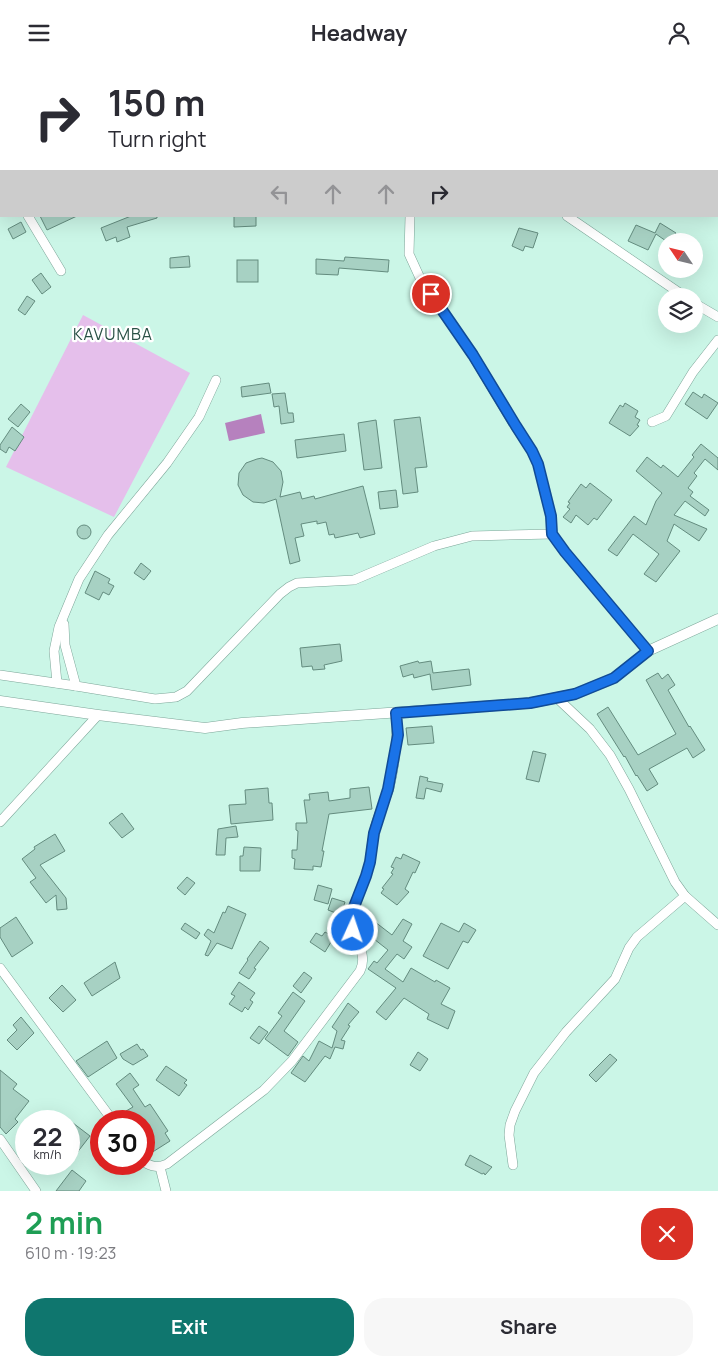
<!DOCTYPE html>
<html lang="en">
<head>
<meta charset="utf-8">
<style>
	body { margin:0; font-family:Manrope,sans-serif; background:#f7f7f7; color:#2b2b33; height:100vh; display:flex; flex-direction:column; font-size:19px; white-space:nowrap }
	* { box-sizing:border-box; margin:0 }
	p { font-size:16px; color:#7c7c81 }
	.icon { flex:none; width:28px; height:28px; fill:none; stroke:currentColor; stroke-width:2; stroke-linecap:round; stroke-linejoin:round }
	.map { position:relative; height:1126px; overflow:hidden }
	.details { display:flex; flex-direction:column; background:#fff; flex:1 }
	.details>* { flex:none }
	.top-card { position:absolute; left:0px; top:0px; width:719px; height:152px; box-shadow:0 5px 20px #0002; background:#fff; color:#2b2b33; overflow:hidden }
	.needle { width:32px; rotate:305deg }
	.tools { position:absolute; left:658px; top:168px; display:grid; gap:10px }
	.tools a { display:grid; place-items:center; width:45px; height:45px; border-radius:50%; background:#fff; box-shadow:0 5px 20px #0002; font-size:25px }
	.speed { position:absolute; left:15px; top:1045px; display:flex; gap:10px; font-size:25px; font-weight:700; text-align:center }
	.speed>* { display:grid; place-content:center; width:65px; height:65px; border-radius:50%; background:#fff; box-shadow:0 5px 20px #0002; line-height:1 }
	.speed small { font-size:12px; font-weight:400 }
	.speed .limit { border:8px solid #d22; background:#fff; color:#111 }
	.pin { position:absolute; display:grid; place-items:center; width:42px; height:42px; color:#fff; margin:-21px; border:2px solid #fff; border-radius:50%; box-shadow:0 1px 5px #0007 }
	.me { position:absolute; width:55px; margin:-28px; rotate:3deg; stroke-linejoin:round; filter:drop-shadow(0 0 4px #0008) }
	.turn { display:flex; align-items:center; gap:18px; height:105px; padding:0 25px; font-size:22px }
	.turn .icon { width:65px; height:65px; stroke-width:2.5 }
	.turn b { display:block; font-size:35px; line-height:42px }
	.lanes { display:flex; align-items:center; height:48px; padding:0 25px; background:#0003; justify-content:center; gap:25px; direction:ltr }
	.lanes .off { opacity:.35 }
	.round { display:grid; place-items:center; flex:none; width:52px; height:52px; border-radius:20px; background:#f7f7f7 }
	.head { display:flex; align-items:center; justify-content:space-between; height:85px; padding:0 25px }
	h1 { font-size:30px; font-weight:700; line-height:38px; color:#1e9e55 }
	.primary-button { display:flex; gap:10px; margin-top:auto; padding:10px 25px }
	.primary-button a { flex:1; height:58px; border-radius:20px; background:#0f766e; color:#fff; font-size:20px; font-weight:700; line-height:58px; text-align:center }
	.primary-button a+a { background:#f7f7f7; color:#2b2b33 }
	header { display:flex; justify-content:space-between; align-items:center; height:65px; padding:0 25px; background:#fff; font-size:22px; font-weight:700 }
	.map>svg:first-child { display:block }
	.green { fill:#e5bfeb }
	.water { fill:#b681be }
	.building { fill:#a7d1c3; stroke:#648c7f }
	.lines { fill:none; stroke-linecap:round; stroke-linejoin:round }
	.minor-casing { stroke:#7da699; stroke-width:10 }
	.tertiary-casing { stroke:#7da699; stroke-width:11 }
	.minor { stroke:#fff; stroke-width:9 }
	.tertiary { stroke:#fff; stroke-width:10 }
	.route-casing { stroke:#114b97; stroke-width:12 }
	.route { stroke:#1a73e8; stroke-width:9 }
	.labels { text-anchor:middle; stroke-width:4.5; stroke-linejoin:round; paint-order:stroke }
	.quarter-label { font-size:16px; letter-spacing:1px; fill:#295045; stroke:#fff }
</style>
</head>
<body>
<header><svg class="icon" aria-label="menu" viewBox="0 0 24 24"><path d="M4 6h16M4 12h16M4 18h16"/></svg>Headway<svg class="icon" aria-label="person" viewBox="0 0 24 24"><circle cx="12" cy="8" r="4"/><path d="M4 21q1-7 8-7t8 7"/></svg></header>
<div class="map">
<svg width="718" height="1126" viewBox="0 0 718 1126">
	<rect width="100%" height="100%" fill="#cbf6e7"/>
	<polygon class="green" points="83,250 190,308 114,452 6,402"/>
	<polygon class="water" points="261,349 265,368 229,376 225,358"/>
	<g class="building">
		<polygon points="40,151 77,151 47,165"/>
		<polygon points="131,151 157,151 157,153 127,162 130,172 117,177 116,172 106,176 101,163"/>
		<polygon points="234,151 256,151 256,161 234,162"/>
		<polygon points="21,157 26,167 13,174 8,164"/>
		<polygon points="660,158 676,168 670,176 666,176 656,169 648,185 628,176 636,160 655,168"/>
		<polygon points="519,163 538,168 533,183 525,181 523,186 512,181"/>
		<polygon points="189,191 190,202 170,203 170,193"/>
		<polygon points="345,192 389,195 388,207 339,203 338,210 316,209 316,194 344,196"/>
		<rect x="237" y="195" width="21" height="22"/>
		<polygon points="41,208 51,222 42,229 32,215"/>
		<polygon points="27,231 35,236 25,250 18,245"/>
		<polygon points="269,318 271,328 242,332 241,322"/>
		<polygon points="693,327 702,333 704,329 718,338 707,354 685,339"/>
		<polygon points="285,328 288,348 293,348 294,357 281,359 279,341 274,342 272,329"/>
		<polygon points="625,338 638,346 635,352 640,355 637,360 639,361 630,371 609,358 620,340 623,342"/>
		<polygon points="21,339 30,347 18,362 8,354"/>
		<polygon points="420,352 427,402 415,403 418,427 403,429 394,355"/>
		<polygon points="376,355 382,403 364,405 358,358"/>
		<polygon points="12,362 24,372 15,386 9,382 6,388 0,384 0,380"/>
		<polygon points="344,369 346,386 297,393 295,375"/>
		<polygon points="701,379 718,393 718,405 705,394 694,408 697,411 688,423 693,427 690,431 709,445 705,451 685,436 674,450 707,464 699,476 674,459 667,476 680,486 656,517 644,509 659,489 633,469 617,491 608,485 634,451 646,460 656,436 662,428 636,406 647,392 661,403 663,400 678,412 694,392 692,390"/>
		<polygon points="262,393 273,397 281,406 283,417 280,432 300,427 302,434 314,431 315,434 363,421 375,469 360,473 358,468 335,473 334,469 329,470 326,457 317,459 317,456 301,459 304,471 295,473 300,496 290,499 276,434 264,438 253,437 243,430 238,420 239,408 246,398 257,394"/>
		<polygon points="590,418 612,435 597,455 594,453 588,460 576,450 571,458 563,452 570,444 567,442 570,438 568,437 581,419 586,423"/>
		<polygon points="396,425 398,442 380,444 378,427"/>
		<circle cx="84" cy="467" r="7"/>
		<polygon points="141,498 151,506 144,515 134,508"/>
		<polygon points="95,506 110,514 108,518 114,521 109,530 103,527 99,535 85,528"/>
		<polygon points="340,579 342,596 324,600 325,604 313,605 312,601 302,602 300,583"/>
		<polygon points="418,596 419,598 431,596 433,608 469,604 471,620 432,625 430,609 414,613 413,609 403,612 400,601"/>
		<polygon points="658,608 662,614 668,609 675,620 668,625 689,662 690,661 705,685 693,693 687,683 649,704 658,719 647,726 637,710 636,711 625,691 624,692 597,649 608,642 638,690 676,669 646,615"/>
		<polygon points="432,661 434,678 408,680 406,663"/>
		<polygon points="533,686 546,689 539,717 526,714"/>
		<polygon points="420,711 428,713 427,716 443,719 441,727 426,723 424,734 416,733"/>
		<polygon points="369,722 372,744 329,749 322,786 324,786 321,802 313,801 313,805 294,804 295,794 292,793 292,785 297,785 298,766 296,765 296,758 307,758 304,735 310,735 309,729 328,727 329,736 350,733 350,724"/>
		<polygon points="268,723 269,738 272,738 273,755 231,759 229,740 246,739 245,725"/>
		<polygon points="122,748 134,764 122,773 109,758"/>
		<polygon points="236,761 238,772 226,773 225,790 216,790 218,764"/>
		<polygon points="55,769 65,786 40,800 66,833 67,844 57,845 56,830 46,838 30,817 36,813 22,794 35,784 34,782"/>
		<polygon points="244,782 261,783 260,806 240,806 240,791 243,791"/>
		<polygon points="403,789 420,797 415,808 413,807 405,824 409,827 397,840 381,828 384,824 382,823 393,809 391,808 394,803 391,802 396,792 401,794"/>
		<polygon points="187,812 195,818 185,830 177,823"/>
		<polygon points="318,820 332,824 328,839 314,835"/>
		<polygon points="332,833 345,837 341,850 328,845"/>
		<polygon points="228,841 246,849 232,884 217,878 208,891 205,890 211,876 204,870 208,864 214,868 223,847 225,848"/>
		<polygon points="366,850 392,870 403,854 412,859 403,876 412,882 404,894 397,889 385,904 403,917 411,903 435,917 436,915 450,923 441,939 455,946 448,964 427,954 429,949 404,933 386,955 376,947 396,923 368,904 374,896 377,898 388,885 360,863 359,860"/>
		<polygon points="16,852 33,878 12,892 0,872 0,863"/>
		<polygon points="185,858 200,868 196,874 181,864"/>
		<polygon points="441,858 459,867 464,858 476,865 468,878 463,876 448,904 423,891"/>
		<polygon points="325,867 334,872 325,887 310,877 316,868 322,871"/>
		<polygon points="260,876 269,883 254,903 256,904 249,914 239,908 248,895 247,894"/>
		<polygon points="115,897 120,913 92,931 84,918"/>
		<polygon points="304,907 312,913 301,928 293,921"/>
		<polygon points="239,917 255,928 250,935 253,937 248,945 245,942 242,947 229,939 235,931 231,929"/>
		<polygon points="62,920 76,935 63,947 49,933"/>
		<polygon points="293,927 305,936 284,966 298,977 288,991 265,974 282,951 278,948"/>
		<polygon points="348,938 359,947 348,960 350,961 341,975 345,976 343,984 335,982 330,994 325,991 305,1017 291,1008 303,991 309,996 319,976 332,983 337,966 332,962"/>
		<polygon points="21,952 34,968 17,985 7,975 17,965 13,960"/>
		<polygon points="259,961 268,967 259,979 250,973"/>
		<polygon points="107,976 117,993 88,1012 76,996"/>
		<polygon points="137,979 141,985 143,984 148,991 133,1000 123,994 120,989"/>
		<polygon points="418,987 428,994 420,1006 410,1000"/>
		<polygon points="610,989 617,995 596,1017 589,1010"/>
		<polygon points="166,1001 187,1015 184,1018 187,1020 179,1031 156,1015"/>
		<polygon points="0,1005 17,1019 13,1024 29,1036 15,1054 18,1057 6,1069 0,1062"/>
		<polygon points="130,1008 139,1020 133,1024 145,1042 150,1039 168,1066 165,1068 170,1076 151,1088 144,1076 144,1056 133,1056 126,1046 133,1042 116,1019"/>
		<polygon points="73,1058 90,1071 76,1089 69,1083 69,1063"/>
		<polygon points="470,1090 492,1102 485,1110 484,1108 482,1109 465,1100"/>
		<polygon points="72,1105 86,1116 79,1126 56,1126"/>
	</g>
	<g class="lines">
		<defs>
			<g id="minor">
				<polyline points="421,1 421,0"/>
				<polyline points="0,122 1,121"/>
				<polyline points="28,151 61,206"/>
				<polyline points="410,151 409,189 420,213 473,291 515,361 532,386 538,399 551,451 552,469 565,487 648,586"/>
				<polyline points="567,151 684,231"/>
				<polyline points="694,238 718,252"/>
				<polyline points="652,357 666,351 693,307 718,275"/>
				<polyline points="64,559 65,580 76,621"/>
				<polyline points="0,610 76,621 155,634 176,632 187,626 280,529 289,522 297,518 354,515 434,481 472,471 552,469"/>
				<polyline points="57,618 54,586 59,562 79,514 108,470 167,398 199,352 216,315"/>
				<polyline points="557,633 590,664 610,690 629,724 675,817 685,831 718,860"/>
				<polyline points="0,757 98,650"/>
				<polyline points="0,903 113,1056"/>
				<polyline points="0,1074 36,1126"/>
				<path d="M 144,1097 C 152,1102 158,1103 167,1099 L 264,1025 L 292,996 L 360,906 C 370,886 348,869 352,848 C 355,834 363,822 367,808 C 371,795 371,781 374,767 C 377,752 384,738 389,724 C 395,699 398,674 396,648"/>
				<polyline points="513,1100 509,1070 510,1060 515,1046 534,1008 566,967 615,914 629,883 637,872 685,831"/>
				<polyline points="160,1102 166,1126"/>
			</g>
			<polyline id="tertiary" points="0,636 98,650 205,663 242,658 530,638 575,629 614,613 648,586 718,554"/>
		</defs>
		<use href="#minor" class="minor-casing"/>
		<use href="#tertiary" class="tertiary-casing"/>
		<use href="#minor" class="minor"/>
		<use href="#tertiary" class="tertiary"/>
	</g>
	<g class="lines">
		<defs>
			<polyline id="route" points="353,865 351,855 352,847 366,811 370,797 374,768 388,724 398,670 396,648 530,638 575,629 614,613 648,586 565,487 552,469 551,451 538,399 532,386 516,361 473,290 431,229"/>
		</defs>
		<use href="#route" class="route-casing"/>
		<use href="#route" class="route"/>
	</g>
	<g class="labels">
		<g class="quarter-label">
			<text x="113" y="275">KAVUMBA</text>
		</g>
	</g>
</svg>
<div class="tools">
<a><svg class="needle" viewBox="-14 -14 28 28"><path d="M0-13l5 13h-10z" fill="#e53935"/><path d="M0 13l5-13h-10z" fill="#7c7c81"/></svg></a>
<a><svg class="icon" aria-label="layers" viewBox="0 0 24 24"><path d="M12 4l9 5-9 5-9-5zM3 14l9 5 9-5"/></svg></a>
</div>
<div class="speed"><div>22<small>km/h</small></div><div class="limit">30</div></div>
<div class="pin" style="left:431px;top:229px;background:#d93025"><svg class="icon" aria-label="arrive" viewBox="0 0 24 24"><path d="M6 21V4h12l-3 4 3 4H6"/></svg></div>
<svg class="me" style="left:353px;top:865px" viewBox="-20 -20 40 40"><circle r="17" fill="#1a73e8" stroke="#fff" stroke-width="3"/><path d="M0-11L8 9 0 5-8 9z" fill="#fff"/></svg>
<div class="top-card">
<div class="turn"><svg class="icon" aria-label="right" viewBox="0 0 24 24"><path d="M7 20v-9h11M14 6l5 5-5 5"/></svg><div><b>150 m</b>Turn right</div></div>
<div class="lanes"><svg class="icon off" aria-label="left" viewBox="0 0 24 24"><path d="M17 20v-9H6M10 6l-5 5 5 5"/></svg><svg class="icon off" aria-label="ahead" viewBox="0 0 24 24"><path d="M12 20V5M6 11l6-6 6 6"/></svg><svg class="icon off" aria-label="ahead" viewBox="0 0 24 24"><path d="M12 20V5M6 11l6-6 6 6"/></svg><svg class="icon" aria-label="right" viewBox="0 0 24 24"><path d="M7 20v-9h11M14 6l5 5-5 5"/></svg></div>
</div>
</div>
<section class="details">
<div class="head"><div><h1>2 min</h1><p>610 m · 19:23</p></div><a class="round" style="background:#d93025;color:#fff"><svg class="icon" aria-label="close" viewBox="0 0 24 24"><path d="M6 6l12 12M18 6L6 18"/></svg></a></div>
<div class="primary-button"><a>Exit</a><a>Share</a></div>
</section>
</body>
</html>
